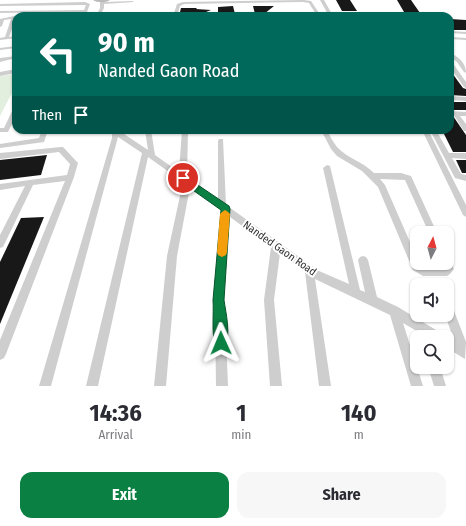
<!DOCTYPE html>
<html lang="en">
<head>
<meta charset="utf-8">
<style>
	body { margin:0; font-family:"Fira Sans Condensed",sans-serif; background:#f7f7f7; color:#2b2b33; height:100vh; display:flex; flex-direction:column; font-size:15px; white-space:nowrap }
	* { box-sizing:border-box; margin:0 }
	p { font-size:13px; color:#7c7c81 }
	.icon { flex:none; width:22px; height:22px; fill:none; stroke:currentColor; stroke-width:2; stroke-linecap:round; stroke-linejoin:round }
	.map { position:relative; height:386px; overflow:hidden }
	.drawer { display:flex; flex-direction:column; background:#fff; flex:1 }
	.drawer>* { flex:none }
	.top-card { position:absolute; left:12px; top:12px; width:442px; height:122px; border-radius:12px; box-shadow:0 1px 3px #0004; background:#00695c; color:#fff; overflow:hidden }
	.needle { width:26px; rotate:6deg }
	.buttons { position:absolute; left:410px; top:226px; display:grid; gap:8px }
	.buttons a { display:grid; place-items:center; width:44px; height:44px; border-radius:8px; background:#fff; box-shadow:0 1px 3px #0004; font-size:20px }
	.pin { position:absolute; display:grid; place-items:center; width:34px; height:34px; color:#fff; margin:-17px; border:2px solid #fff; border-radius:50%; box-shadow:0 1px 4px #0007 }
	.me { position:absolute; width:44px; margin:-22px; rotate:359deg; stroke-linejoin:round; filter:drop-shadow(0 0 3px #0008) }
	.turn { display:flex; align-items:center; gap:14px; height:84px; padding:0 20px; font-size:18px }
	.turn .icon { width:52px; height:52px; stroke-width:2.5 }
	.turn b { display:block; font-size:28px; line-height:34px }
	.then { display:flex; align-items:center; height:38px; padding:0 20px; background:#0003; gap:8px; font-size:15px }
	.eta { display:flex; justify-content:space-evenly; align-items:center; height:68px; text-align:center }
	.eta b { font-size:24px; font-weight:700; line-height:28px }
	.button { display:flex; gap:8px; margin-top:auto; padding:8px 20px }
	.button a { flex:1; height:46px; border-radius:12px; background:#0b8043; color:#fff; font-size:16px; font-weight:700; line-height:46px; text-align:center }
	.button a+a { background:#f7f7f7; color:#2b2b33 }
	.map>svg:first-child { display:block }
	.green { fill:#e2efde }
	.building { fill:#181818 }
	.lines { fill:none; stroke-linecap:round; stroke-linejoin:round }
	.street { fill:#cecece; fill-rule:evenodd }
	.secondary { fill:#bbb; fill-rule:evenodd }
	.route { fill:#0b8043; stroke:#07532c }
	.slow { fill:#f59e0b }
	.labels { text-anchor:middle; stroke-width:4; stroke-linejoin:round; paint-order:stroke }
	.street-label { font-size:11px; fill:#313131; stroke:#fff }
</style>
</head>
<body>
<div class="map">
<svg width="466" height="386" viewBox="0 0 466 386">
	<rect width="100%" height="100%" fill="#fff"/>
	<polygon class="green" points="16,74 16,85 0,116 0,76"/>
	<g class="building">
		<polygon points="336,0 350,0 357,11 342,11"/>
		<polygon points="397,0 411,0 420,13 404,12"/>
		<polygon points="233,6 235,14 218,13 218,7"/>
		<polygon points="253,6 274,6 264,14 255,14"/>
		<polygon points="181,8 197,8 196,9 211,10 196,16 179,16"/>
		<polygon points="450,19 466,20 466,30 450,30"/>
		<polygon points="450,73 452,73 463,88 466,89 466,96 450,95"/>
		<rect x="450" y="102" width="16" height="8"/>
		<polygon points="450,116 453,116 466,135 466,152 453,152 442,130 450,130"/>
		<polygon points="47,155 41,175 0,180 0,160"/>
		<polygon points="456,160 466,160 466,173 462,173"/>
		<polygon points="44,217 0,324 0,262 21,218"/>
	</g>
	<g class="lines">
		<g class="street">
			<polygon points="100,0 104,0 104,2 132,1 134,2 104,4 104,8 100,16 96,16 100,8"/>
			<polygon points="304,0 311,1 321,16 317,16 309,3 303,2 184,4 180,6 177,16 173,16 177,4 183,2"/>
			<polygon points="320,0 324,0 333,16 329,16"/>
			<polygon points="85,2 90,4 87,12 67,12 64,16 61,15 63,12 0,13 0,11 84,10 86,5 0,6 0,4"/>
			<polygon points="14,16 17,16 9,37 16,36 16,38 0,40 0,38 5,37 11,19 4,20 2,26 0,27 0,19"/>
			<polygon points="450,31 466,32 466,34 450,33"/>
			<polygon points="450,37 466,38 466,40 450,39"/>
			<polygon points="16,46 16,48 0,50 0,48"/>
			<path d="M 450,53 C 458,56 466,63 466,73 L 464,72 L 457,62 L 450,56 Z"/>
			<polygon points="16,56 16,58 0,62 0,58"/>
			<polygon points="450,61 452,62 466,82 466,88 464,87 450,67"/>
			<polygon points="16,69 16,73 0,76 0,72"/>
			<polygon points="450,96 466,97 466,101 450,100"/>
			<polygon points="16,107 16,116 8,132 0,132 0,128 4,128 13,109"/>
			<polygon points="450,111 466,112 466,116 460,116 466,124 466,131 464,131 454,115 450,115"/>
			<polygon points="42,130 48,130 44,142 0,148 0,144 39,138"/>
			<polygon points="109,130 118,130 148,150 145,130 151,130 155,155 179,172 182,130 188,130 187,177 218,199 218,141 219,139 223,139 226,205 319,271 349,284 323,168 327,165 330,166 360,290 365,292 358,260 360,257 363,256 366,257 368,260 377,297 398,307 441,333 443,337 427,337 403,323 423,386 411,386 390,315 315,279 331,386 319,386 305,272 280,253 274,300 282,386 270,386 264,300 271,247 230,217 223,300 225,314 228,386 216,386 215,314 213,300 222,211 190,187 177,256 166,386 154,386 167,256 183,182 148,157 98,386 86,386 142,153 118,137 51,386 39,386 112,138 112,133"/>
			<path d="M 321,130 L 327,130 C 330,136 333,142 337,147 C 347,158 363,162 374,173 L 401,173 L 411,176 L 437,233 L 429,233 L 405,180 L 380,179 L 385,185 L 417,258 L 417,263 L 424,266 L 443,266 L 441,263 L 447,263 L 447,259 L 449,260 L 454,269 L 450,274 L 447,276 L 423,276 L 413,270 L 378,187 L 362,171 L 337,156 L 331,149 Z"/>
			<polygon points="422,130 428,130 466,205 466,217 463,215"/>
			<polygon points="430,130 436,130 449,153 466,153 466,159 452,158 461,174 466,175 466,181 455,178"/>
			<polygon points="61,147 63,147 78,163 74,177 6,354 4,358 0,360 0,340 65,181 33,185 3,247 0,248 0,235 25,186 0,190 0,184 67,175 70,164 59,152 0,159 0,153"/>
			<polygon points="447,302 451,303 466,342 465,359 447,348 447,337 445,337 447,336 454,340 445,315 447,315"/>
			<polygon points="428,367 440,367 446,386 434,386"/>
		</g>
		<path class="secondary" d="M 93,0 L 110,0 C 106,3 97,3 93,0 Z"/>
	</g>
	<path class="route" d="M 183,175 L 229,206 L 230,209 L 224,300 C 226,314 231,334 225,347 L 221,349 L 216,347 C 211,335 214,314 213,300 L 221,210 L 180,181 L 179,178 L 180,176 Z"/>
	<polygon class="slow" points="225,210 228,212 230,214 227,252 226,255 222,257 218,255 217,252 220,214 222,212"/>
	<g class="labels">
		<g class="street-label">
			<text transform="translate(280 248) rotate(35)" y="4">Nanded Gaon Road</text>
		</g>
	</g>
</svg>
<div class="buttons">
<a><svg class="needle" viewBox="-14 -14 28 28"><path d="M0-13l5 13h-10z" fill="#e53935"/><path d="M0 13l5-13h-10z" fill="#7c7c81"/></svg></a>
<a><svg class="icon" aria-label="sound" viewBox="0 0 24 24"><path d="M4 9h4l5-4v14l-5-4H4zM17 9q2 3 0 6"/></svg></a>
<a><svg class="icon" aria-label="search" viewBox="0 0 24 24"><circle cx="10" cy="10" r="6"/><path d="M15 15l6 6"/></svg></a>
</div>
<div class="pin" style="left:183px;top:178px;background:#d93025"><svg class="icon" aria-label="arrive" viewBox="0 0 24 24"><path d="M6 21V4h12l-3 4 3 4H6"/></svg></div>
<svg class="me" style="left:221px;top:343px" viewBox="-20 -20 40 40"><path d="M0-17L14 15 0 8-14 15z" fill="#0b8043" stroke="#fff" stroke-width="4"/></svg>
<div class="top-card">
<div class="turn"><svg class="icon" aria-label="left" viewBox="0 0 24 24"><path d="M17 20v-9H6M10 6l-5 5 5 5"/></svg><div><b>90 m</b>Nanded Gaon Road</div></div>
<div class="then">Then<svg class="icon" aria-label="arrive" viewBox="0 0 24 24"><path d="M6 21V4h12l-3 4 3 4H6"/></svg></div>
</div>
</div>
<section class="drawer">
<div class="eta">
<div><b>14:36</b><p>Arrival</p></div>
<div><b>1</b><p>min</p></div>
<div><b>140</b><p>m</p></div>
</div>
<div class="button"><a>Exit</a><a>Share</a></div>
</section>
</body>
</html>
